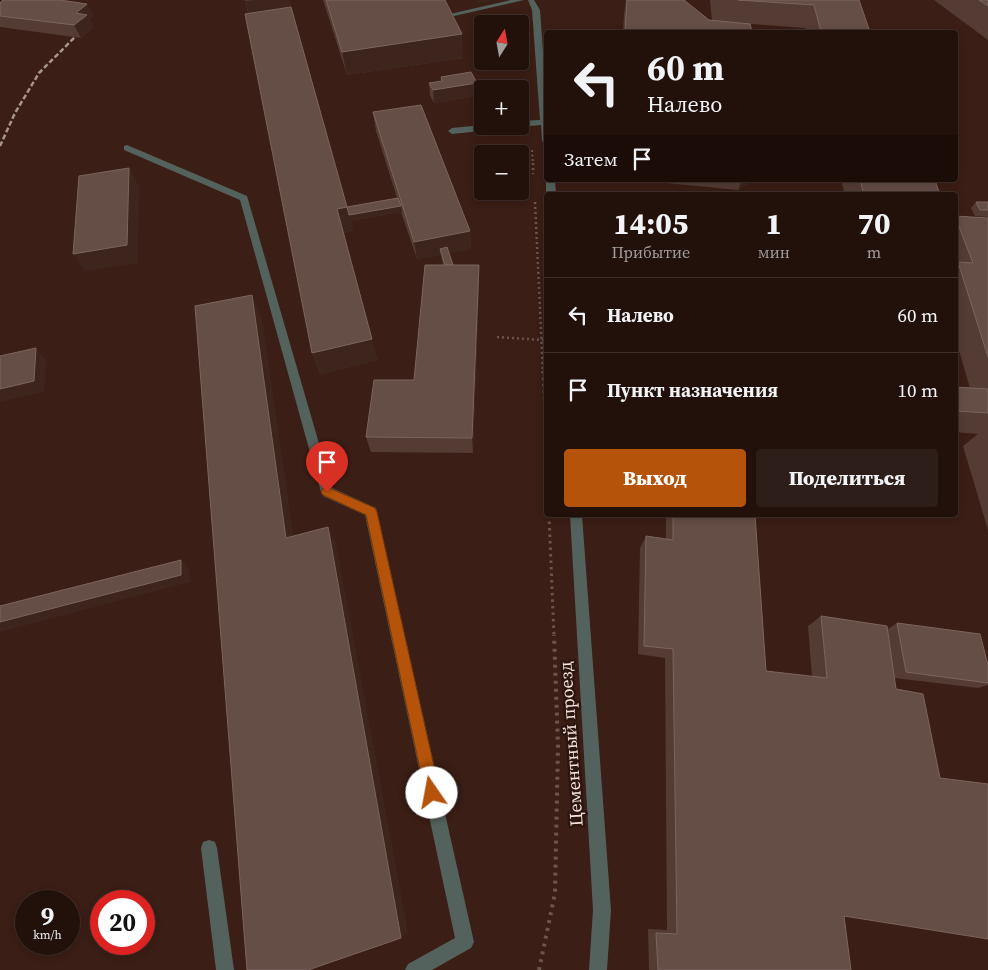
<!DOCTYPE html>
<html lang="ru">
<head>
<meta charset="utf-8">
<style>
	body { margin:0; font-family:"Source Serif 4",serif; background:#2e1e19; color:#f1f3f6; height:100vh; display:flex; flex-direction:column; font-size:19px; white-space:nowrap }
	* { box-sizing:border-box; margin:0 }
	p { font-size:16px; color:#a29d9d }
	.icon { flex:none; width:28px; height:28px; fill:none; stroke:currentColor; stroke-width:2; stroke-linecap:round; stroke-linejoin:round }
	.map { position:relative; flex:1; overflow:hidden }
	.panel { position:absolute; left:544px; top:192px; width:414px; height:325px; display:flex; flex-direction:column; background:#22100b; border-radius:5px; box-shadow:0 2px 8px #0003,0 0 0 1px #3f302c }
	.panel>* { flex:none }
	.banner { position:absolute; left:544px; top:30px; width:414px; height:152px; border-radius:5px; box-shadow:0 2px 8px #0003,0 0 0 1px #3f302c; background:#22100b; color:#f1f3f6; overflow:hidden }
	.needle { width:32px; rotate:11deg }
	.fabs { position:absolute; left:474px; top:15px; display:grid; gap:10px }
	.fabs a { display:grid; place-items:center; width:55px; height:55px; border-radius:5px; background:#22100b; box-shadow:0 2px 8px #0003,0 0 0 1px #3f302c; font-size:25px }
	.speed { position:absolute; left:15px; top:890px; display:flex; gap:10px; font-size:25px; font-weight:700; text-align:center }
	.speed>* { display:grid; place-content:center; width:65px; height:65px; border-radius:50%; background:#22100b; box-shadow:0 2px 8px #0003,0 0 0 1px #3f302c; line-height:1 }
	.speed small { font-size:12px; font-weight:400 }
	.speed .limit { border:8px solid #d22; background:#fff; color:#111 }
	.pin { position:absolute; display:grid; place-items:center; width:42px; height:42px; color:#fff; margin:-51px -21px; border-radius:50% 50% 50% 0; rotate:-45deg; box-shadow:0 0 5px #0007 }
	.pin .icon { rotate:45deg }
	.me { position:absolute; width:55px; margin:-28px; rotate:348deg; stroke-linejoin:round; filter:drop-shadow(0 0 4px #0008) }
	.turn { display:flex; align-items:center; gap:18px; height:105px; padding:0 20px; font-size:22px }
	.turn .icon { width:65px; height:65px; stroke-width:2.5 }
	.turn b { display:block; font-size:35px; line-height:42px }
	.then { display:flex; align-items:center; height:48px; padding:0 20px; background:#0003; gap:10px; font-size:19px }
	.eta { display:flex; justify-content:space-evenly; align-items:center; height:85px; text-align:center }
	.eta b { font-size:30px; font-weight:800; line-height:35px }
	.cta { display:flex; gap:10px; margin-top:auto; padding:10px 20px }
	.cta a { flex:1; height:58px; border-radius:5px; background:#b45309; color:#fff; font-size:20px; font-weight:800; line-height:58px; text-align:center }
	.cta a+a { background:#2e1e19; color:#f1f3f6 }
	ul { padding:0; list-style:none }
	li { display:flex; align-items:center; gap:15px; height:75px; padding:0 20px; border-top:1px solid #3f302c }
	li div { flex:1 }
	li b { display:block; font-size:19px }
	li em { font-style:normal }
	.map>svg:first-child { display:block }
	.built { fill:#3b1e15; fill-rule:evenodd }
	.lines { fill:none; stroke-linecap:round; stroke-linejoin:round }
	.path-far3 { stroke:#6b564f; stroke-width:2; stroke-dasharray:2 2.5; stroke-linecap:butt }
	.path-far2 { stroke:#6b564f; stroke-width:2.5; stroke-dasharray:2 3; stroke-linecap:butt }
	.path-far1 { stroke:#6b564f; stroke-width:3; stroke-dasharray:2.5 4; stroke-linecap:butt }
	.path { stroke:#6b564f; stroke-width:4; stroke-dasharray:3 5; stroke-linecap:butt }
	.minor { fill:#54625d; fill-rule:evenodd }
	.rail { stroke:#a8958e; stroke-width:2.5; stroke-dasharray:5 2.5; stroke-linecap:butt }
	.wall { fill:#543c34 }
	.shaded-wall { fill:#3d251d }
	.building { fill:#654e46; stroke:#7c655e }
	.route { fill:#b45309; stroke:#753606 }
	.labels { text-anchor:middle; stroke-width:5; stroke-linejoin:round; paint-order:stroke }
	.near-street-label { font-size:18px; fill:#f5e4de; stroke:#2d160f }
</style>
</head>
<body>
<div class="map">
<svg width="988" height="970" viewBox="0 0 988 970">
	<rect width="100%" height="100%" fill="#2d160f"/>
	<path class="built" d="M 0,0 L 988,0 L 988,970 L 0,970 ZM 482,24 L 520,24 L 520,61 L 482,61 ZM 546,32 L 955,32 L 955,180 L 546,180 ZM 482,89 L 520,89 L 520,126 L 482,126 ZM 482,154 L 520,154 L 520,191 L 482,191 ZM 546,195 L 955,195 L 955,515 L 546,515 ZM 26,901 L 69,901 L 69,944 L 26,944 ZM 101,901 L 144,901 L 144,944 L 101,944 Z"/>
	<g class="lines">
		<polyline class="path-far3" points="532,150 533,165"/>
		<g class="path-far2">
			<polyline points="533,163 533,174"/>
			<polyline points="535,202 543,373"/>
			<polyline points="497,337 543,340"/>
		</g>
		<g class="path-far1">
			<polyline points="543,371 546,434"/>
			<polyline points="549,515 554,636"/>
		</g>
		<polyline class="path" points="539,970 555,893 558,746 554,635"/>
		<g class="minor">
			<polygon points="511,0 524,0 454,16 450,14"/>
			<polygon points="528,0 534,0 540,10 546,92 546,144 542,141 541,125 520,127 519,126 520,121 540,120 532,10"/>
			<polygon points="482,125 504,126 500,129 452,134 448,131 452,128"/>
			<polygon points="127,145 247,196 332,488 376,508 377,512 474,942 471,948 432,970 405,970 408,964 455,938 365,515 323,496 321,492 240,200 124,150 124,146"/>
			<polygon points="546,179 555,180 556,195 546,195"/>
			<polygon points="570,515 582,515 611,910 607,970 589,970 593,910"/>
			<polygon points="209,840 215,842 217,848 234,970 216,970 201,848 203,842"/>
		</g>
		<polyline class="rail" points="0,146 15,113 39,73 75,37"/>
	</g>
	<g class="wall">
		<polygon points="245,0 289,0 347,207 397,198 376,131 373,112 470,231 471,249 449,253 453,265 479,283 473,453 371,452 366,437 414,380 443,265 441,255 417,259 401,212 350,221 353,230 343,233 377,360 320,374 312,353 248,13"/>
		<polygon points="323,0 445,0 463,58 347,75"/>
		<polygon points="626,0 684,0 709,20 712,20 710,0 859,0 870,32 806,32 805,28 751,24 752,32 623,32 624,15"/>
		<polygon points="934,0 988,0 988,40"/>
		<polygon points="0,3 87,4 93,16 89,19 93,27 81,38 0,27"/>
		<polygon points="441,77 477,83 477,96 434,103 430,95 429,83 441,81"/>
		<polygon points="635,180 753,180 738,190"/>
		<polygon points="841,180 935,180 940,195 845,195"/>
		<polygon points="976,202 988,202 988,217 975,216 971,208"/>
		<polygon points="955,216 988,218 988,530 963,446 978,434 955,432 955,387 970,388 955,337"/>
		<polygon points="666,515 755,515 766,671 812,677 808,626 821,616 888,629 897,623 988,665 988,685 978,688 895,678 844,916 851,970 649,970 648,929 667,930 665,658 638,654 640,548 646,536 666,539"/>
	</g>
	<g class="shaded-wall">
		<polygon points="255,0 289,0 291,8 249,14 245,1"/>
		<polygon points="477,0 492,0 492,1 477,3"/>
		<polygon points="87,4 93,16 89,19 93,27 81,38 74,25 76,13"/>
		<polygon points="462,34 463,58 347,75 342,52"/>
		<polygon points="477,83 477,96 434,103 433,90"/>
		<polygon points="129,168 139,186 138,263 85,271 73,254"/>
		<polygon points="742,180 753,180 738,190"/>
		<polygon points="401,206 402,212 350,221 353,230 342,233 337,209 347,207"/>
		<polygon points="470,231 471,249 442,255 440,249 441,255 417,259 414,242"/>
		<polygon points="479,265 479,283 473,453 472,438"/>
		<polygon points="252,295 262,318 296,553 286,538"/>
		<polygon points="372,339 377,360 320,374 312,353"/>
		<polygon points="36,348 46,360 44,392 0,402 0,389"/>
		<polygon points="328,527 336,543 408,932 401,938"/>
		<polygon points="181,560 189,568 190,582 0,632 0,622"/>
	</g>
	<g class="building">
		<polygon points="3,0 60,0 87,4 76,13 87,15 74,25 0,16 0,3"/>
		<polygon points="326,0 445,0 462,34 342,52"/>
		<polygon points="627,0 684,0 709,20 750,24 752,32 625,32"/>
		<polygon points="738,0 859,0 870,32 821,32 814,5"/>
		<polygon points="979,0 988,0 988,6"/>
		<polygon points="291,7 347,207 337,209 372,339 312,353 245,14"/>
		<polygon points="471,72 477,83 433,90 429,83 442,81 441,77"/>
		<polygon points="421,105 470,231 414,242 373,112"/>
		<polygon points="129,168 127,245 73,254 79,176"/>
		<polygon points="860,180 935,180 940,195 864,195"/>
		<polygon points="398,198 401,206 349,215 347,207"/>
		<polygon points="976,202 988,202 988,210 980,210"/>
		<polygon points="955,216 988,218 988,357 958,262 973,263"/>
		<polygon points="447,247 453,265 445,265 440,249"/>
		<polygon points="425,265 479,265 472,438 366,437 374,380 414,380"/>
		<polygon points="252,295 286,538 328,527 401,938 308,970 247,970 195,306"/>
		<polygon points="36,348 34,381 0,389 0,356"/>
		<polygon points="955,387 988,389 988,413 955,411"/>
		<polygon points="673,515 755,515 766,671 827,678 821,616 887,626 896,689 923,694 940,778 988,784 988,939 844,916 851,970 658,970 656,933 677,934 673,649 644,646 646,536 673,540"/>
		<polygon points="181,560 181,575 0,622 0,606"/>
		<polygon points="897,623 980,634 988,665 988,683 906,672"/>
	</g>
	<polygon class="route" points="327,487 375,508 377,512 440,793 438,798 432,800 427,798 425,793 366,515 323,495 321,492 323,488"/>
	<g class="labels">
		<g class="near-street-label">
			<text transform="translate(571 744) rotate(-94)" y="6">Цементный проезд</text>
		</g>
	</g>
</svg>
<div class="fabs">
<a><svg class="needle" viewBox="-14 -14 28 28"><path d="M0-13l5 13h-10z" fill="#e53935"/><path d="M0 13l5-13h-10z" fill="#a29d9d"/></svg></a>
<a>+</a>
<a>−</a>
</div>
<div class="speed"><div>9<small>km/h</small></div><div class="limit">20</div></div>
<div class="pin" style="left:327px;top:492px;background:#d93025"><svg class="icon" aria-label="arrive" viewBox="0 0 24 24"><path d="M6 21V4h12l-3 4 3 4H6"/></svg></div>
<svg class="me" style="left:432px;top:793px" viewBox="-20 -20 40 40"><circle r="19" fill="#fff"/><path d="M0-13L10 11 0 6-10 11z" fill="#b45309"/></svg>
<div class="banner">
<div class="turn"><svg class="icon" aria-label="left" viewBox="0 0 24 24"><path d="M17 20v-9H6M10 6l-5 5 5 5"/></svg><div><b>60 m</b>Налево</div></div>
<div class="then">Затем<svg class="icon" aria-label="arrive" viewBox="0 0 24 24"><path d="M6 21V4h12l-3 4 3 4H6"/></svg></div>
</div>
<section class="panel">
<div class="eta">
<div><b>14:05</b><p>Прибытие</p></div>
<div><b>1</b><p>мин</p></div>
<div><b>70</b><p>m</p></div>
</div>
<ul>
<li><svg class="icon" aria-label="left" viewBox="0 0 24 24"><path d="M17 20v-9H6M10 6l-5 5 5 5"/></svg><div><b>Налево</b></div><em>60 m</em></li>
<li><svg class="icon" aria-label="arrive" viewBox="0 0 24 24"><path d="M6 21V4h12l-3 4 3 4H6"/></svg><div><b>Пункт назначения</b></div><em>10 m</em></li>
</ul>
<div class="cta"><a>Выход</a><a>Поделиться</a></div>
</section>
</div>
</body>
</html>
